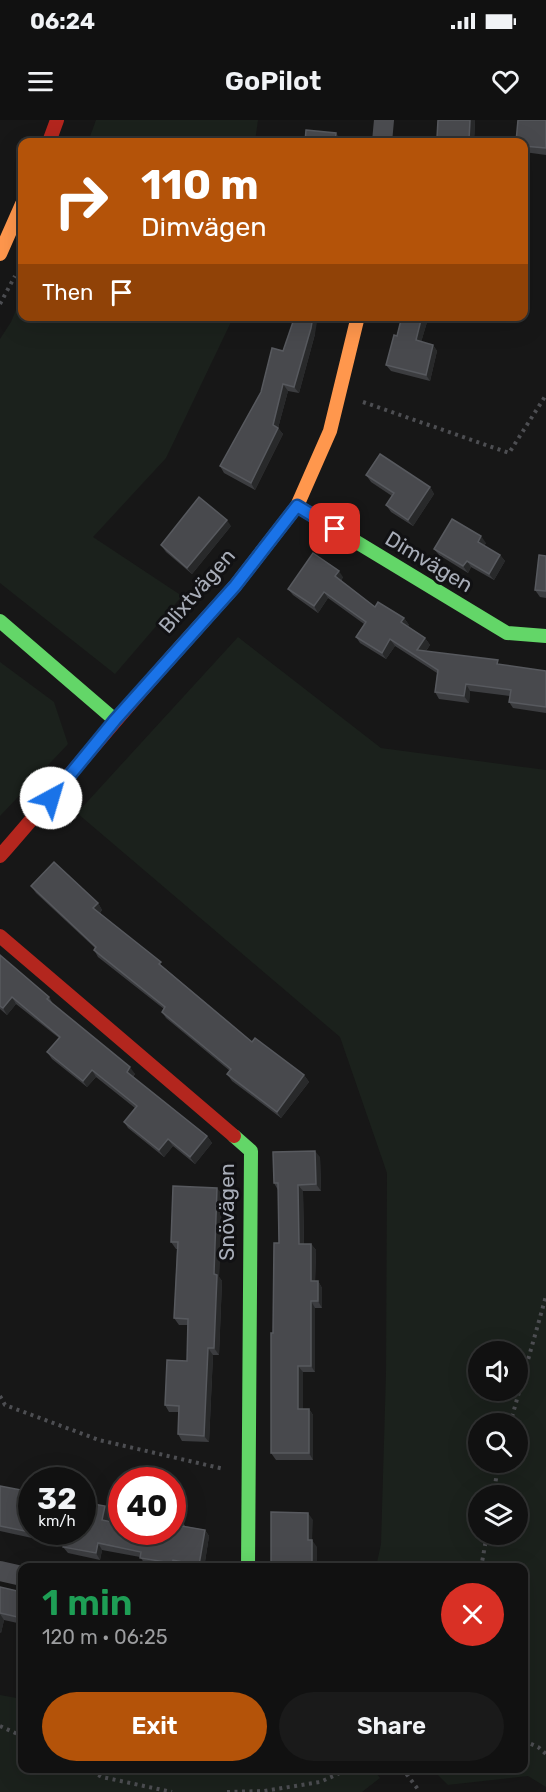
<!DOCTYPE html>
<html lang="en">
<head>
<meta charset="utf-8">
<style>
	body { margin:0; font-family:Rubik,sans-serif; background:#1a1a1a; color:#f1f3f6; height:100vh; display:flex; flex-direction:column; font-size:22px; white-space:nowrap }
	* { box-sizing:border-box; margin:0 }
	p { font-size:20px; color:#9c9d9f }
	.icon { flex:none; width:33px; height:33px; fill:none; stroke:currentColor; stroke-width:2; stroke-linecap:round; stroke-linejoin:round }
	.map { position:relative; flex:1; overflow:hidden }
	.details { position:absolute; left:18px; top:1443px; width:510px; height:210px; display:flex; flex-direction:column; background:#111; border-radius:12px; box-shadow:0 6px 24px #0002,0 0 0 2px #303131 }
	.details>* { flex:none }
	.hud { position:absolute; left:18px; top:18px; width:510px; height:183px; border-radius:12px; box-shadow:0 6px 24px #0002,0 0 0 2px #303131; background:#b45309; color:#fff; overflow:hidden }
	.tools { position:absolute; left:468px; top:1221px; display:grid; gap:12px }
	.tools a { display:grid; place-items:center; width:60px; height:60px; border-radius:50%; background:#111; box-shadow:0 6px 24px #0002,0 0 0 2px #303131; font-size:30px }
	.speed { position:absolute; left:18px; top:1347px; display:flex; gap:12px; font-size:30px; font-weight:700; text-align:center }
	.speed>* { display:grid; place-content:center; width:78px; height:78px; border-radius:50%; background:#111; box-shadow:0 6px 24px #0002,0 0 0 2px #303131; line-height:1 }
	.speed small { font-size:15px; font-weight:400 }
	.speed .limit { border:9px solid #d22; background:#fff; color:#111 }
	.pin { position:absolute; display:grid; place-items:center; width:51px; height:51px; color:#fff; margin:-26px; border-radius:12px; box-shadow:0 3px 9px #0006 }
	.me { position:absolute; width:66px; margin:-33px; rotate:39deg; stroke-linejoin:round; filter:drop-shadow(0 0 4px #0008) }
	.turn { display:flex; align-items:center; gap:21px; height:126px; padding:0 24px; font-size:27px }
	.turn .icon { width:78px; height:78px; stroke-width:2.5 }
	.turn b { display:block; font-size:42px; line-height:51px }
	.then { display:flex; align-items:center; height:57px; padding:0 24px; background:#0003; gap:12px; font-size:22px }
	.round { display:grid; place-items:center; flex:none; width:63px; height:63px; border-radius:32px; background:#1a1a1a }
	.summary { display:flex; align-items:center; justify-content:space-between; height:102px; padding:0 24px }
	h1 { font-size:36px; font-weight:600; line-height:45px; color:#1e9e55 }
	.primary-button { display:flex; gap:12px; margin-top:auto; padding:12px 24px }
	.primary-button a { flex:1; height:69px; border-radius:36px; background:#b45309; color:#fff; font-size:24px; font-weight:600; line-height:69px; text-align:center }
	.primary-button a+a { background:#1a1a1a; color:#f1f3f6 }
	.status { display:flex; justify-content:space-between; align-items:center; height:42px; padding:0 30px; background:#111; direction:ltr }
	.status svg { height:16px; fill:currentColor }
	header { display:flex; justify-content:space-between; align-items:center; height:78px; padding:0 24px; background:#111; font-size:27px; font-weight:600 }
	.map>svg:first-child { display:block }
	.green { fill:#1b211c; fill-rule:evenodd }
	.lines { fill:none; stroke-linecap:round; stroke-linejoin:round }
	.path { stroke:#4d4e52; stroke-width:4; stroke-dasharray:3 4.5; stroke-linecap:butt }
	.street { stroke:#4b4c50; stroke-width:20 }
	.fast { stroke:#63d668; stroke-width:14 }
	.slow { stroke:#ff974d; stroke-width:14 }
	.jam { stroke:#b3261e; stroke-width:14 }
	.wall { fill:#3c3d40 }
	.shaded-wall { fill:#28292a }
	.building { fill:#48494d; stroke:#57595e; stroke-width:1.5 }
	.route-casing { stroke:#114b97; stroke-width:15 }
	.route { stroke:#1a73e8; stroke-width:10 }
	.labels { text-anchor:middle; stroke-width:6; stroke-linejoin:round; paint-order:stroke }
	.street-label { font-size:21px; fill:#a8adb8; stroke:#111113 }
</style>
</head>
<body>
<div class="status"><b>06:24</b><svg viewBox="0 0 49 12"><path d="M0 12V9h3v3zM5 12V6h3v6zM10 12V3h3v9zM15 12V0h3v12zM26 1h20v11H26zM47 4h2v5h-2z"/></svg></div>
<header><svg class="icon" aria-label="menu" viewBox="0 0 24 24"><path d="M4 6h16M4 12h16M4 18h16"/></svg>GoPilot<svg class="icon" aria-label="heart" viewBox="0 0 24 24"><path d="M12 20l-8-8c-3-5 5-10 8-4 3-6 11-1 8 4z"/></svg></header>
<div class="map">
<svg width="546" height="1672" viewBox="0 0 546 1672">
	<rect width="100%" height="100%" fill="#171717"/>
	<g class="green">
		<polygon points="96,0 258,0 255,22 88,22"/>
		<polygon points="22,175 22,196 231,197 230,204 166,338 93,417 182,476 115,554 0,463 0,219 11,202"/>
		<path d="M 238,517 L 381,628 L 546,650 L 546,1667 L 528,1656 L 448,1665 L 432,1649 L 524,1648 L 524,1448 L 376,1447 L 381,1424 L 386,1253 L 387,1053 L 340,917 L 77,693 ZM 478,1232 L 518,1232 L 518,1270 L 478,1270 ZM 478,1304 L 518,1304 L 518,1342 L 478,1342 ZM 478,1376 L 518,1376 L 518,1414 L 478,1414 Z"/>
		<polygon points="0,542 54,582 68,624 0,696"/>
		<polygon points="0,1575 22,1579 22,1648 372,1648 380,1658 362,1672 0,1672"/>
	</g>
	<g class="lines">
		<g class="path">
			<polyline points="0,184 15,156"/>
			<polyline points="363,282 509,333 546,275"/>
			<polyline points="0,1276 5,1285 99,1320 224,1349"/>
			<polyline points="510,1304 546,1176"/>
			<polyline points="493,1376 499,1342"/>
			<polyline points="481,1448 487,1414"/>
			<polyline points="0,1606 22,1616"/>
			<polyline points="524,1621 538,1627 546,1634"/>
			<polyline points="85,1648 102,1657 172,1672"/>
			<polyline points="402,1648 420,1672"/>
			<polyline points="227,1672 264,1671 320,1662 351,1648"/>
		</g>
		<g class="street">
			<polyline points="382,22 384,0"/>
			<polyline points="0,1451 22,1456"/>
		</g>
		<g class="fast">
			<polyline points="297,386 507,513 546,516"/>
			<polyline points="0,501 115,600"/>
			<polyline points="234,1016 251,1031 248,1448"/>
		</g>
		<g class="slow">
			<polyline points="0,134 22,84"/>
			<polyline points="166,543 235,466 297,386 330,311 358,196"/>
		</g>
		<g class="jam">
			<polyline points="49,22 57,0"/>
			<path d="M 0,736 C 56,672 109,607 166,543"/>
			<polyline points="0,816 234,1016"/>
		</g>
	</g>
	<g class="wall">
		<polygon points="438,0 475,0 474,22 440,22 437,18"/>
		<polygon points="546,0 546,35 524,32 524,22"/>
		<polygon points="427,202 421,222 433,225 437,231 430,261 391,251 386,245 397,216"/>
		<polygon points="315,214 299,273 288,271 278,308 283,314 255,370 224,353 220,346 285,228"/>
		<polygon points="366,355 430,367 434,374 413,406 391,392 386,385 392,376 371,362"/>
		<polygon points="231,406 192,454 166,432 161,425"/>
		<polygon points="486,423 484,426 500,435 505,441 494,460 471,447 468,453 439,435 434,429"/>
		<polygon points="546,436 546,478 540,477 535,470"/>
		<polygon points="343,457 341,461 375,487 404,498 409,505 407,506 425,518 430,525 426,531 502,545 546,551 546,593 513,588 509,582 510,576 470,571 469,583 439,579 435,572 437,553 395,526 386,539 360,523 356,517 364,504 328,478 318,493 293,475 288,469"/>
		<polygon points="31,766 98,783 102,790 100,793 252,922 304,955 309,962 281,998 232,961 227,954 230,951 166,898 162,892 164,889 98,837 94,830 95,828 36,773"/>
		<polygon points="0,835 49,877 53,884 135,954 133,957 207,1016 212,1023 195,1044 173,1026 164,1037 128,1008 124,1002 135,988 96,957 87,967 52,939 47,932 59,918 16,884 7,895 0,889"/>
		<polygon points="320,1037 321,1071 303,1071 304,1124 311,1124 316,1130 315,1161 318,1161 322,1168 322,1188 315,1188 315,1252 303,1252 303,1289 309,1289 313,1295 313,1340 276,1340 271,1333 273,1213 279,1123 278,1070 274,1063"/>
		<polygon points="222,1074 219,1157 222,1161 219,1235 213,1235 209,1322 182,1321 178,1314 179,1292 169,1292 165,1285 187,1241 188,1205 179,1205 174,1198 177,1129 176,1129 171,1122"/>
		<polygon points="0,1366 110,1392 108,1401 122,1412 172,1412 182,1401 185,1406 205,1410 209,1416 204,1448 178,1447 177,1448 165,1448 145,1444 140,1437 102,1430 100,1440 68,1433 63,1427 64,1425 0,1411"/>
		<polygon points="0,1467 22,1472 22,1504 4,1500 1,1513 0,1512"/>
	</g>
	<g class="shaded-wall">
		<polygon points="470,0 475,0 474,22 471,22 469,20"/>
		<polygon points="336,13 340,18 340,22 335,22"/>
		<polygon points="313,196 318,196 315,214 299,273 294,267"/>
		<polygon points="422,196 427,202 420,226 416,220"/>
		<polygon points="433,225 437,231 430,261 426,255"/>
		<polygon points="283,264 288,271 278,308 283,314 255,370 251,363 273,305"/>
		<polygon points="430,367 434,374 413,406 408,400"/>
		<polygon points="227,400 231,406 192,454 187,448"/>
		<polygon points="481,416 486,423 482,428 478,422"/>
		<polygon points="500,435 505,441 494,460 489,454"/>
		<polygon points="467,441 471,447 468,453 463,446"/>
		<polygon points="339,451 343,457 339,463 335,456"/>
		<polygon points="324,472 328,478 318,493 314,486"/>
		<polygon points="404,498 409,505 406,509 401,502"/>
		<polygon points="425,518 430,525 422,536 417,530"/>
		<polygon points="390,519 395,526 386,539 382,533"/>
		<polygon points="466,564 470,571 469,583 464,576"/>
		<polygon points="98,783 102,790 98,795 93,788"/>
		<polygon points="12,877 16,884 7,895 3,888"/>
		<polygon points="130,947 135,954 131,958 127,952"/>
		<polygon points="92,950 96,957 87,967 83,961"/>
		<polygon points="304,955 309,962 281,998 277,992"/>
		<polygon points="207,1016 212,1023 195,1044 190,1037"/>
		<polygon points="168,1019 173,1026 164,1037 159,1030"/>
		<polygon points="315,1031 320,1037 321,1071 316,1064"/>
		<polygon points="298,1065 303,1071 304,1130 299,1124"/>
		<polygon points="217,1068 222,1074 219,1157 222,1161 219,1235 214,1228 214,1154"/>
		<polygon points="311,1124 316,1130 315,1168 311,1161"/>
		<polygon points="318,1161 322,1168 322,1188 318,1181"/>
		<polygon points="311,1181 315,1188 315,1252 311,1246"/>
		<polygon points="208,1228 213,1235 209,1322 204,1316"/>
		<polygon points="298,1246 303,1252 303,1295 298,1289"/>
		<polygon points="309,1289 313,1295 313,1340 309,1333"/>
		<polygon points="105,1386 110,1392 107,1407 102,1400"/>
		<polygon points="308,1393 313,1400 312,1420 317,1427 317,1448 312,1448 308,1420"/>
		<polygon points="205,1410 209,1416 204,1448 201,1448 199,1445"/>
		<polygon points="98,1423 102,1430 100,1440 96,1433"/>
		<polygon points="173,1440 178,1447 177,1448 176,1448 172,1443"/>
		<polygon points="0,1494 4,1500 1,1513 0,1511"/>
	</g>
	<g class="building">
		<polygon points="438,0 470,0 469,20 437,18"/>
		<polygon points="518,0 546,0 546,28 524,26 524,22 516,22"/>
		<polygon points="306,10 336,13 335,22 305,22"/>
		<polygon points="295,196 313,196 311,208 294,267 283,264 273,305 278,308 251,363 220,346 261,272 272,228 283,231"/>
		<polygon points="402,196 422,196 416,220 433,225 426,255 386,245 394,215 397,216"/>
		<polygon points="380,334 430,367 408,400 386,385 394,373 366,355"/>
		<polygon points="199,377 227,400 187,448 161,425"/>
		<polygon points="452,399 481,416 478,422 500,435 489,454 467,441 463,446 434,429"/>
		<polygon points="313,433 339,451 335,456 375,487 378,482 404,498 401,502 425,518 417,530 498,540 497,544 546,551 546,587 509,582 511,570 466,564 464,576 435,572 438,550 390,519 382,533 356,517 366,502 324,472 314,486 288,469"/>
		<polygon points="539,435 546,436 546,471 535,470"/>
		<polygon points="54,742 98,783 93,788 161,842 159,844 252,922 255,918 304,955 277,992 227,954 231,949 162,892 165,887 94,830 96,827 31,766"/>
		<polygon points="0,835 49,877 47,879 130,947 127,952 207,1016 190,1037 168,1019 159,1030 124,1002 137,986 92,950 83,961 47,932 60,917 12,877 3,888 0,886"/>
		<polygon points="315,1031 316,1064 298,1065 299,1124 311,1124 311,1161 318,1161 318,1181 311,1181 311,1246 298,1246 298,1289 309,1289 309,1333 271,1333 271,1213 273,1213 274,1123 279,1123 278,1063 274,1063 273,1032"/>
		<polygon points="173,1066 217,1068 214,1154 217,1155 214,1228 208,1228 204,1316 178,1314 179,1286 165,1285 167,1240 187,1241 188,1199 174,1198 178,1122 171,1122"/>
		<polygon points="0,1366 26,1371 27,1369 32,1370 32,1412 82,1412 82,1382 105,1386 102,1400 122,1404 122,1412 172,1412 172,1400 182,1401 181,1406 205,1410 199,1445 173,1440 172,1443 140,1438 141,1432 98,1423 96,1433 63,1427 65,1419 0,1406"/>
		<polygon points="271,1392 308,1393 308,1420 312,1420 312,1448 271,1448"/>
		<polygon points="0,1467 22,1472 22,1498 0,1493"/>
	</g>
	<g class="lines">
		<defs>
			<polyline id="route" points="51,678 115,600 235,466 297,386 335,409"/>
		</defs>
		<use href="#route" class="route-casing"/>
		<use href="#route" class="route"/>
	</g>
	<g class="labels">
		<g class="street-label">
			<text transform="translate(429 442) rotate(31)" y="7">Dimvägen</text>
			<text transform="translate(197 471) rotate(-49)" y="7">Blixtvägen</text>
			<text transform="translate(227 1092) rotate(-90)" y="7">Snövägen</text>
		</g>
	</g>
</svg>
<div class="tools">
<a><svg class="icon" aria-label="sound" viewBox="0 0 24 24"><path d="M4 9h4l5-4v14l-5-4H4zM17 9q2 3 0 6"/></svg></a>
<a><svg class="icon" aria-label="search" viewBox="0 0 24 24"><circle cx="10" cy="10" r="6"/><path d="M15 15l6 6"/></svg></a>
<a><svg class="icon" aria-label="layers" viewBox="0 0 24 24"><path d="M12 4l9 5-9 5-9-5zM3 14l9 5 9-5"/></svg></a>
</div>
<div class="speed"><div>32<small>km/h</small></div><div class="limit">40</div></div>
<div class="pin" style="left:335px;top:409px;background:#d93025"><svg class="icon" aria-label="arrive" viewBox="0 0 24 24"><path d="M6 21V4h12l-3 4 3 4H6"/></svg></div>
<svg class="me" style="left:51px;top:678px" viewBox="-20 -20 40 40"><circle r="19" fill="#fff"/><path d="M0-13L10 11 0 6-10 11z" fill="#1a73e8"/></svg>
<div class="hud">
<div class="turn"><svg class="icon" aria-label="right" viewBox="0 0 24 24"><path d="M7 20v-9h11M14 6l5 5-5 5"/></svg><div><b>110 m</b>Dimvägen</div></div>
<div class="then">Then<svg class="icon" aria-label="arrive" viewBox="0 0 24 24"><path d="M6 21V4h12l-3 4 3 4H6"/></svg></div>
</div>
<section class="details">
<div class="summary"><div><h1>1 min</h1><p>120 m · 06:25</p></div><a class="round" style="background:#d93025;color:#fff"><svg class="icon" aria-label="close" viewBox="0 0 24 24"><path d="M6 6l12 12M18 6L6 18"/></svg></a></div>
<div class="primary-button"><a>Exit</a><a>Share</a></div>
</section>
</div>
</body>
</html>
